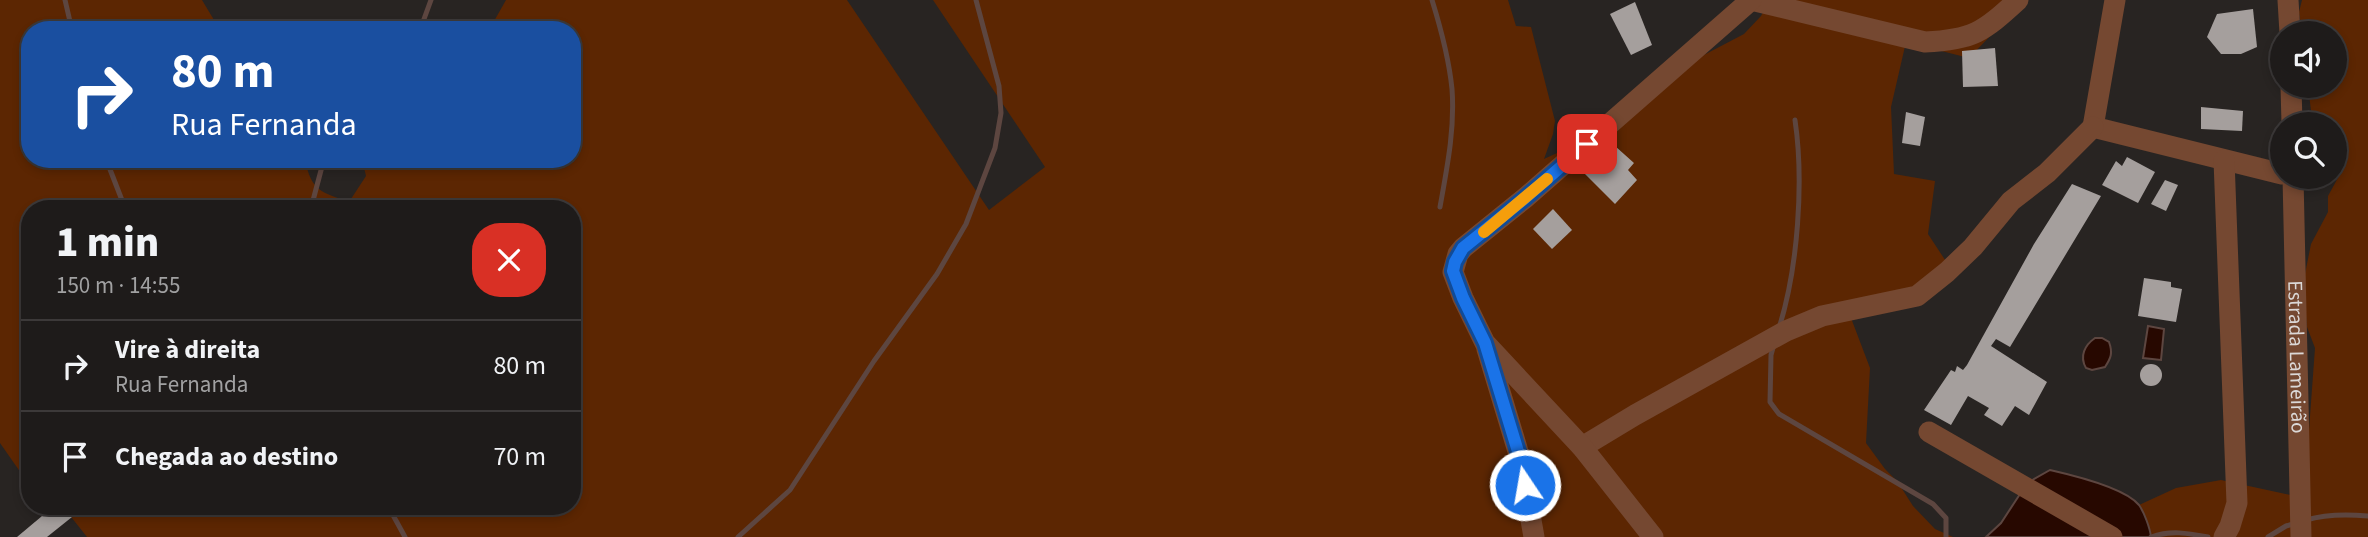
<!DOCTYPE html>
<html lang="pt">
<head>
<meta charset="utf-8">
<style>
	body { margin:0; font-family:"Source Sans 3",sans-serif; background:#262423; color:#f1f3f6; height:100vh; display:flex; flex-direction:column; font-size:26px; white-space:nowrap }
	* { box-sizing:border-box; margin:0 }
	p { font-size:23px; color:#a1a1a2 }
	.icon { flex:none; width:38px; height:38px; fill:none; stroke:currentColor; stroke-width:2; stroke-linecap:round; stroke-linejoin:round }
	.map { position:relative; flex:1; overflow:hidden }
	.details { position:absolute; left:21px; top:200px; width:560px; height:315px; display:flex; flex-direction:column; background:#1e1b1a; border-radius:28px; box-shadow:0 4px 10px #0003,0 0 0 2px #3c3939 }
	.details>* { flex:none }
	.top-card { position:absolute; left:21px; top:21px; width:560px; height:147px; border-radius:28px; box-shadow:0 4px 10px #0003,0 0 0 2px #3c3939; background:#1a4fa0; color:#fff; overflow:hidden }
	.buttons { position:absolute; left:2270px; top:21px; display:grid; gap:14px }
	.buttons a { display:grid; place-items:center; width:77px; height:77px; border-radius:50%; background:#1e1b1a; box-shadow:0 4px 10px #0003,0 0 0 2px #3c3939; font-size:35px }
	.pin { position:absolute; display:grid; place-items:center; width:60px; height:60px; color:#fff; margin:-30px; border-radius:14px; box-shadow:0 4px 10px #0006 }
	.me { position:absolute; width:77px; margin:-38px; rotate:348deg; stroke-linejoin:round; filter:drop-shadow(0 0 5px #0008) }
	.turn { display:flex; align-items:center; gap:24px; height:147px; padding:0 35px; font-size:32px }
	.turn .icon { width:91px; height:91px; stroke-width:2.5 }
	.turn b { display:block; font-size:49px; line-height:60px }
	.round { display:grid; place-items:center; flex:none; width:74px; height:74px; border-radius:28px; background:#262423 }
	.head { display:flex; align-items:center; justify-content:space-between; height:119px; padding:0 35px }
	h1 { font-size:42px; font-weight:800; line-height:52px }
	ul { padding:0; list-style:none }
	li { display:flex; align-items:center; gap:21px; height:91px; padding:0 35px; border-top:2px solid #3c3939 }
	li div { flex:1 }
	li b { display:block; font-size:26px }
	li em { font-style:normal }
	.map>svg:first-child { display:block }
	.green { fill:#5c2602 }
	.water { fill:#270800; stroke:#5d4640; stroke-width:2 }
	.lines { fill:none; stroke-linecap:round; stroke-linejoin:round }
	.stream { stroke:#5d4640; stroke-width:5 }
	.building { fill:#a59f9d }
	.minor { stroke:#754831; stroke-width:21 }
	.route-casing { stroke:#114b97; stroke-width:18 }
	.route { stroke:#1a73e8; stroke-width:12 }
	.slow { stroke:#f59e0b; stroke-width:12 }
	.labels { text-anchor:middle; stroke-width:7; stroke-linejoin:round; paint-order:stroke }
	.street-label { font-size:21px; fill:#dbd8d7; stroke:#1f1b19 }
</style>
</head>
<body>
<div class="map">
<svg width="2368" height="537" viewBox="0 0 2368 537">
	<rect width="100%" height="100%" fill="#282422"/>
	<g class="green">
		<path d="M 0,0 L 202,0 L 220,30 L 30,30 L 30,159 L 305,159 C 311,191 321,192 349,202 L 366,176 L 362,159 L 572,159 L 572,30 L 489,30 L 506,0 L 847,0 L 989,210 L 1045,167 L 933,0 L 1508,0 L 1516,26 L 1531,27 L 1555,121 L 1553,134 L 1544,159 L 1585,140 L 1702,56 L 1744,34 L 1761,16 L 1770,0 L 2025,0 L 1969,58 L 1906,42 L 1891,107 L 1894,174 L 1935,181 L 1928,234 L 1953,272 L 1851,318 L 1870,368 L 1866,443 L 1885,469 L 1897,481 L 1913,506 L 1935,529 L 1953,537 L 87,537 L 64,508 L 57,506 L 572,506 L 572,208 L 30,208 L 30,486 L 0,443 Z"/>
		<polygon points="2302,0 2368,0 2368,537 2150,537 2139,505 2176,488 2221,480 2304,498 2315,348 2307,327 2303,284 2311,244 2328,212 2328,196 2340,174 2339,144 2335,141 2334,124 2316,124 2312,119 2308,86 2334,86 2334,33 2302,33 2299,12"/>
	</g>
	<g class="water">
		<polygon points="2148,326 2164,329 2161,360 2143,358"/>
		<path d="M 2095,338 L 2102,338 L 2109,342 C 2113,353 2111,358 2105,367 L 2092,370 L 2086,368 C 2079,356 2085,345 2095,338 Z"/>
		<path d="M 2050,470 C 2072,475 2125,488 2139,505 C 2144,512 2150,528 2151,537 L 2120,537 L 2027,483 Z"/>
		<polygon points="2022,491 2107,537 1986,537 2001,523"/>
	</g>
	<g class="lines">
		<g class="stream">
			<polyline points="65,0 72,30"/>
			<path d="M 1432,0 C 1441,29 1449,59 1452,89 C 1455,129 1447,168 1440,207"/>
			<polyline points="420,30 431,0"/>
			<polyline points="106,159 125,208"/>
			<polyline points="311,208 324,159"/>
			<path d="M 1779,328 C 1798,268 1804,181 1795,120"/>
			<polyline points="1774,344 1771,355 1770,402 1779,414 1933,504 1946,518 1946,537"/>
			<polyline points="388,506 405,537"/>
			<path d="M 2306,520 C 2326,514 2347,514 2368,516"/>
			<polyline points="738,537 790,490 874,361 937,274 966,224 995,148 1001,113 999,86 976,0"/>
			<path d="M 2151,537 C 2171,530 2187,533 2208,537"/>
			<polyline points="2268,537 2286,526 2296,523"/>
		</g>
	</g>
	<g class="building">
		<polygon points="1635,2 1652,45 1631,55 1610,14"/>
		<polygon points="2253,9 2257,47 2241,54 2221,54 2207,37 2217,14"/>
		<polygon points="1995,48 1998,86 1963,87 1962,51"/>
		<polygon points="2201,107 2243,111 2242,131 2201,129"/>
		<polygon points="1906,112 1925,117 1920,146 1902,143"/>
		<polygon points="1615,146 1634,163 1628,170 1637,180 1615,204 1579,168 1589,157 1597,165"/>
		<polygon points="2127,157 2155,172 2138,203 2102,185 2116,161 2122,166"/>
		<polygon points="2165,180 2178,185 2166,211 2151,204"/>
		<polygon points="2072,184 2101,196 2010,347 1996,339 1991,346 2047,382 2029,415 2015,406 2002,426 1984,415 1989,408 1968,396 1951,425 1924,410 1951,370 1955,372 1957,366 1963,370 1967,365 2034,244"/>
		<polygon points="1553,209 1572,230 1552,249 1533,229"/>
		<polygon points="2144,278 2171,282 2171,287 2182,289 2176,322 2138,316"/>
		<circle cx="2151" cy="375" r="11"/>
		<polygon points="54,506 70,506 77,513 47,537 17,537"/>
	</g>
	<g class="lines">
		<g class="minor">
			<path d="M 1751,0 L 1925,42 C 1973,40 1983,32 2018,0"/>
			<polyline points="2115,0 2093,127 2282,174"/>
			<polyline points="2288,0 2290,33"/>
			<polyline points="2291,86 2292,124"/>
			<polyline points="2224,160 2237,503 2230,526 2224,537"/>
			<path id="s1" d="M 2293,177 L 2301,537"/>
			<polyline points="1487,349 1520,458 1534,537"/>
			<polyline points="1929,432 2112,537"/>
			<polyline points="1582,447 1635,415 1786,331 1822,316 1917,296 1947,272 1973,247 2011,201 2047,173 2093,127"/>
			<polyline points="1653,537 1582,447 1485,343 1463,298 1453,272 1458,254 1463,248 1525,198 1751,0"/>
		</g>
	</g>
	<g class="lines">
		<defs>
			<polyline id="route" points="1525,485 1520,458 1485,343 1463,298 1453,271 1455,262 1463,248 1525,198 1587,144"/>
		</defs>
		<use href="#route" class="route-casing"/>
		<use href="#route" class="route"/>
		<polyline class="slow" points="1484,232 1547,179"/>
	</g>
	<g class="labels">
		<g class="street-label">
			<text dy="7" stroke="none"><textPath href="#s1" startOffset="180">Estrada Lameirão</textPath></text>
		</g>
	</g>
</svg>
<div class="buttons">
<a><svg class="icon" aria-label="sound" viewBox="0 0 24 24"><path d="M4 9h4l5-4v14l-5-4H4zM17 9q2 3 0 6"/></svg></a>
<a><svg class="icon" aria-label="search" viewBox="0 0 24 24"><circle cx="10" cy="10" r="6"/><path d="M15 15l6 6"/></svg></a>
</div>
<div class="pin" style="left:1587px;top:144px;background:#d93025"><svg class="icon" aria-label="arrive" viewBox="0 0 24 24"><path d="M6 21V4h12l-3 4 3 4H6"/></svg></div>
<svg class="me" style="left:1525px;top:485px" viewBox="-20 -20 40 40"><circle r="17" fill="#1a73e8" stroke="#fff" stroke-width="3"/><path d="M0-11L8 9 0 5-8 9z" fill="#fff"/></svg>
<div class="top-card">
<div class="turn"><svg class="icon" aria-label="right" viewBox="0 0 24 24"><path d="M7 20v-9h11M14 6l5 5-5 5"/></svg><div><b>80 m</b>Rua Fernanda</div></div>
</div>
<section class="details">
<div class="head"><div><h1>1 min</h1><p>150 m · 14:55</p></div><a class="round" style="background:#d93025;color:#fff"><svg class="icon" aria-label="close" viewBox="0 0 24 24"><path d="M6 6l12 12M18 6L6 18"/></svg></a></div>
<ul>
<li><svg class="icon" aria-label="right" viewBox="0 0 24 24"><path d="M7 20v-9h11M14 6l5 5-5 5"/></svg><div><b>Vire à direita</b><p>Rua Fernanda</p></div><em>80 m</em></li>
<li><svg class="icon" aria-label="arrive" viewBox="0 0 24 24"><path d="M6 21V4h12l-3 4 3 4H6"/></svg><div><b>Chegada ao destino</b></div><em>70 m</em></li>
</ul>
</section>
</div>
</body>
</html>
